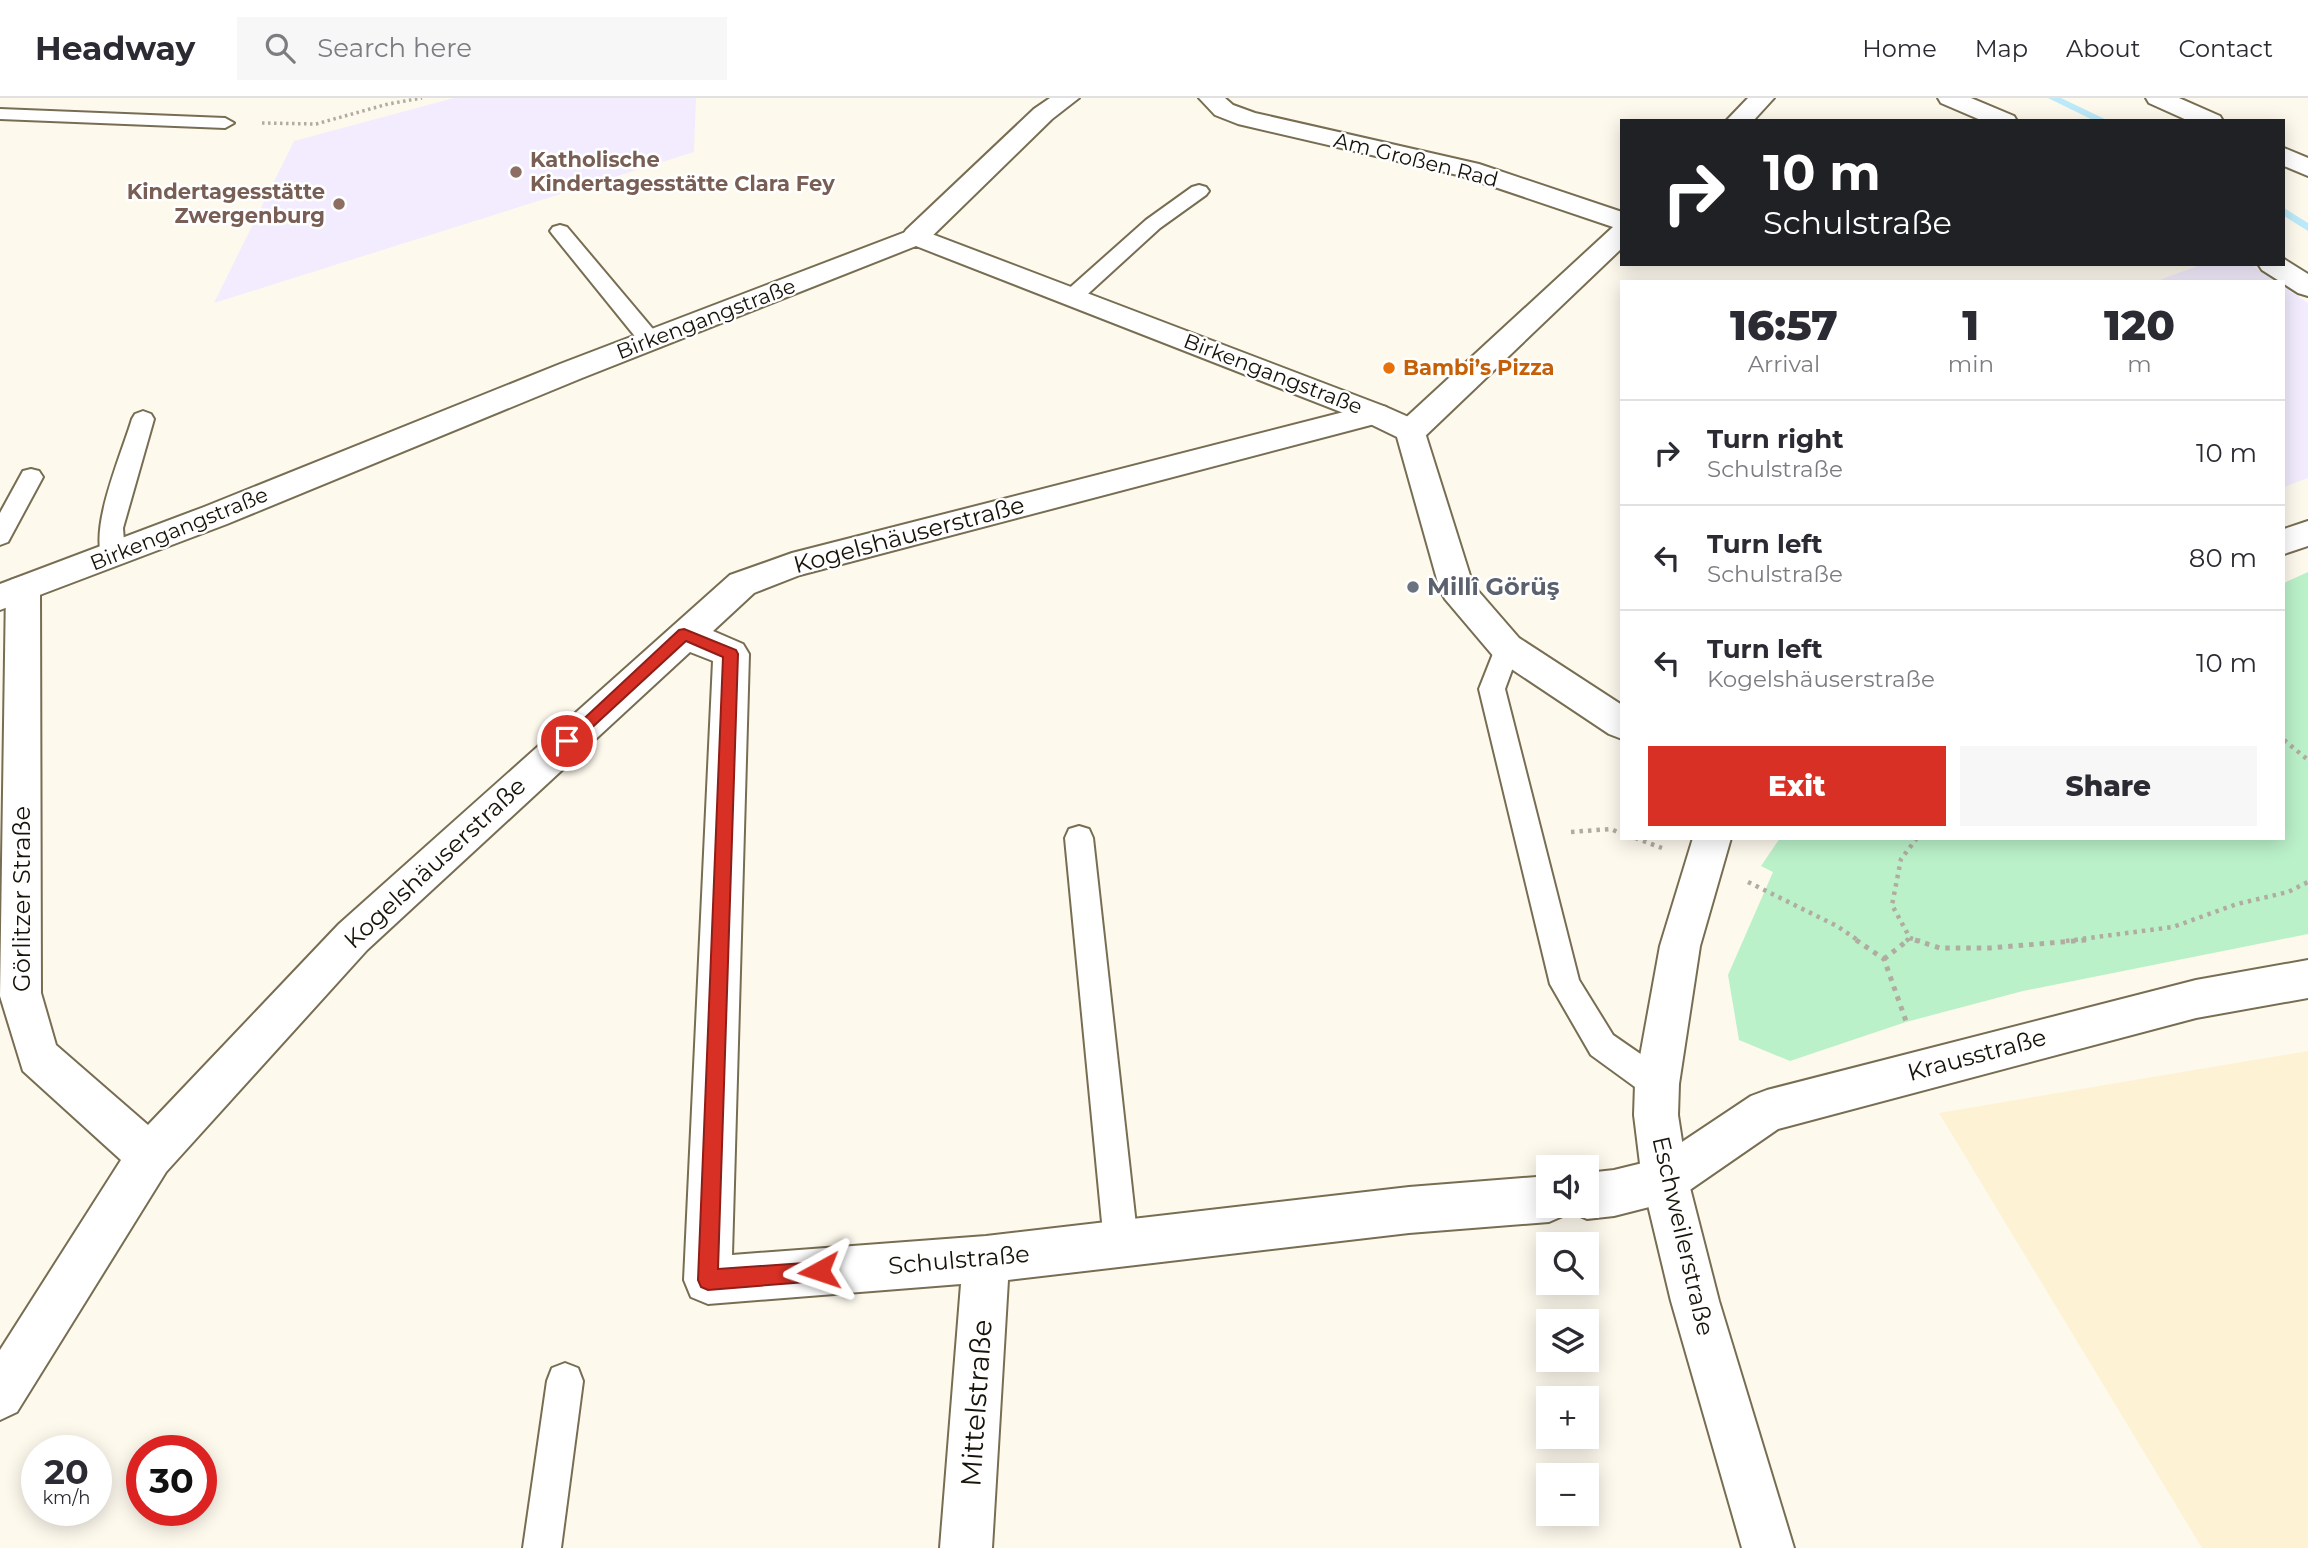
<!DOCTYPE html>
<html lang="en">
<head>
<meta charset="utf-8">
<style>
	body { margin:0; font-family:Montserrat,sans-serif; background:#f7f7f7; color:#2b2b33; height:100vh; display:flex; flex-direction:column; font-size:26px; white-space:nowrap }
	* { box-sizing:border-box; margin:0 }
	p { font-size:23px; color:#7c7c81 }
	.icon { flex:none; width:38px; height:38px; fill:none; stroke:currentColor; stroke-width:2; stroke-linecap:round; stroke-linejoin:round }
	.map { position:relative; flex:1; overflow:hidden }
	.details { position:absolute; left:1620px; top:182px; width:665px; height:560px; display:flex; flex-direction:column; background:#fff; border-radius:0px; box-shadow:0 4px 18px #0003 }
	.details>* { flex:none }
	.hud { position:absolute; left:1620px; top:21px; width:665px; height:147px; border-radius:0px; box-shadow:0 4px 18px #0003; background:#202124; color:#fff; overflow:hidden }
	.buttons { position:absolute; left:1536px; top:1057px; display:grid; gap:14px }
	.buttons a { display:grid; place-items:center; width:63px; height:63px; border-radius:0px; background:#fff; box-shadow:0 4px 18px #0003; font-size:35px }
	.speed { position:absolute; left:21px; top:1337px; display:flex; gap:14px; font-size:35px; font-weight:700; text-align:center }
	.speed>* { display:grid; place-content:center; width:91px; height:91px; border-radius:50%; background:#fff; box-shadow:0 4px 18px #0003; line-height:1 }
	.speed small { font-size:18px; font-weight:400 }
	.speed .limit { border:10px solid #d22; background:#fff; color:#111 }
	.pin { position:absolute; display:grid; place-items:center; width:60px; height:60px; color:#fff; margin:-30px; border:4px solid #fff; border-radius:50%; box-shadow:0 2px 7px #0007 }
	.me { position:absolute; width:77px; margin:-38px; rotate:265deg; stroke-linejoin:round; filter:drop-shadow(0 0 5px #0008) }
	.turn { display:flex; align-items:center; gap:24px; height:147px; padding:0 28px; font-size:32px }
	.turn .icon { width:91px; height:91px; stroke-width:2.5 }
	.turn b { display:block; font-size:49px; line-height:60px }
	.eta { display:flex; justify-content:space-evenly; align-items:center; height:119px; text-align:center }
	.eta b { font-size:42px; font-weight:800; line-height:49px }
	.primary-button { display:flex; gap:14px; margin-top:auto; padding:14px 28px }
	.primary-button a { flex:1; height:80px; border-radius:0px; background:#d93025; color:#fff; font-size:28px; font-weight:800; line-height:80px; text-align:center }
	.primary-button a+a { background:#f7f7f7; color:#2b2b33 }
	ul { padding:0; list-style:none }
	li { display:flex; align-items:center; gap:21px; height:105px; padding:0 28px; border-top:2px solid #e1e1e2 }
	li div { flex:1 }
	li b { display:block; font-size:26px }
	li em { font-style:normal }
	header { display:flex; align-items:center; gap:42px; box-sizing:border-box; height:98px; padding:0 35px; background:#fff; border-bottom:2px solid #e1e1e2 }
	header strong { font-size:33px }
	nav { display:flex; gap:38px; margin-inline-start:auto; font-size:24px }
	.search { width:490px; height:63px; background:#f7f7f7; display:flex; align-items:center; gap:18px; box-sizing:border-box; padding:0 24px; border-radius:0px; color:#7c7c81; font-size:26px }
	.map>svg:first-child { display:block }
	.built { fill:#fdf2d3 }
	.education { fill:#f2ecfe }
	.green { fill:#baf1c9 }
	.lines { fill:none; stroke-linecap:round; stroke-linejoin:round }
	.stream { fill:#bceaf9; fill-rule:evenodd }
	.service-casing { stroke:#776d52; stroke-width:4 }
	.minor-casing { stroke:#776d52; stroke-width:4 }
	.tertiary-casing { stroke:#776d52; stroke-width:4 }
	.primary-casing { stroke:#776d52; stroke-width:4 }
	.path-far2 { stroke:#b1aca1; stroke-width:3.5; stroke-dasharray:2.5 3.5; stroke-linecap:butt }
	.path-far1 { stroke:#b1aca1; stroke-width:4.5; stroke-dasharray:3.5 5; stroke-linecap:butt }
	.path { stroke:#b1aca1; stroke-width:5; stroke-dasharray:4.5 6; stroke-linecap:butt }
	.service { fill:#fff; fill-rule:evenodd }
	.minor { fill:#fff; fill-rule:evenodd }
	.tertiary { fill:#fff; fill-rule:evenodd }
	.primary { fill:#fff; fill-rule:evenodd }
	.route { fill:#d93025; stroke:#8d1f18; stroke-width:2 }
	.education-dot { fill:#8d6e63; stroke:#fff; stroke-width:2.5 }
	.food-dot { fill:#e8710a; stroke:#fff; stroke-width:2.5 }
	.worship-dot { fill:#6b7280; stroke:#fff; stroke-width:2.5 }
	.labels { text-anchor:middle; stroke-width:5; stroke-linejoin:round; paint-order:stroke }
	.far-education-label { font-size:21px; font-weight:bold; fill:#785e54; stroke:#fff; text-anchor:start }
	.far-street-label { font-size:21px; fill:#171309; stroke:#fff }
	.far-food-label { font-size:21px; font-weight:bold; fill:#c56008; stroke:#fff; text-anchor:start }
	.street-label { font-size:24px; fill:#171309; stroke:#fff }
	.worship-label { font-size:24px; font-weight:bold; fill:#5b616d; stroke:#fff; text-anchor:start }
	.near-street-label { font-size:28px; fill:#171309; stroke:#fff }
</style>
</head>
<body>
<header>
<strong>Headway</strong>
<div class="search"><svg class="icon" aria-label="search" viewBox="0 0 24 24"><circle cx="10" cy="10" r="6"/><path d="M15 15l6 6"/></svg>Search here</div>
<nav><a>Home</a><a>Map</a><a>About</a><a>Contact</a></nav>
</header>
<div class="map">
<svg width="2308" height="1450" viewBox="0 0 2308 1450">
	<rect width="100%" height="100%" fill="#fef9ed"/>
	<polygon class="built" points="2308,953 2308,1450 2202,1450 1939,1015"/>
	<g class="education">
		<polygon points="454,0 696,0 694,54 214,205 294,43"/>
		<polygon points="2203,166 2250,166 2276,184 2154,184"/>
		<polygon points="2284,189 2308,205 2308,380 2284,389"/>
	</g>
	<polygon class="green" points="2308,474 2308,836 2023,893 1906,924 1790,963 1739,942 1728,877 1773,774 1761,768 1780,740 2284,740 2284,485"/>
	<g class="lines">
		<g class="stream">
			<polygon points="2048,0 2061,0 2109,23 2095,23"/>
			<polygon points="2284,110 2308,125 2308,133 2284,118"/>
		</g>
		<defs>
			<g id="service">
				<polygon points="0,11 225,20 234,25 225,30 0,21"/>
				<polygon points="1199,87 1206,89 1209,93 1206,97 1160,130 1079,204 1065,204 1062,199 1065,194 1146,122 1192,89"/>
				<polygon points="560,127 567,129 658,237 661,242 658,247 642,247 553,137 550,133 553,129"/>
				<path d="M 143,313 L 151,316 L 154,321 L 123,430 L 125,458 L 122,464 L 113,467 L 104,464 C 87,434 122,355 132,321 L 135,316 Z"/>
				<polygon points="31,371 39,373 43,379 8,444 0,447 0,415 23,373"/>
				<polygon points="1507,540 1516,543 1520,550 1505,591 1579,882 1613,937 1668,975 1673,986 1668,997 1657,1001 1646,997 1591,957 1550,886 1479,591 1498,543"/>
				<polygon points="1079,728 1089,731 1093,740 1138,1145 1133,1157 1121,1162 1109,1157 1104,1145 1065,740 1069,731"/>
				<polygon points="565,1265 578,1270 583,1283 561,1450 523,1450 547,1283 552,1270"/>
			</g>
			<g id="minor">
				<polygon points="1050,0 1079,0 1052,21 926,144 916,146 906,144 902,138 906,132 1034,11"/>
				<polygon points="1199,0 1225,0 1233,7 1255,15 1479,66 1622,114 1622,150 1422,341 1411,344 1400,341 1395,333 1400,325 1613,129 1462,78 1238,26 1215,17"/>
				<polygon points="1748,0 1774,0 1753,23 1726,23"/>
				<polygon points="1938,0 1971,0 2014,18 2017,23 1983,23 1941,5"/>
				<polygon points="2284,161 2308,176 2308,198 2298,195 2262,172 2258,166 2284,166"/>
				<polygon points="1375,306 1386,309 1390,316 1386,323 800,477 754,495 713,533 743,546 749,556 732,1157 986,1138 1409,1089 1549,1078 1549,1108 1587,1108 1587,1075 1614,1072 1655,1062 1751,998 1767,992 2196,882 2308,862 2308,900 2196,920 1778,1031 1681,1098 1665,1105 1614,1118 1587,1121 1571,1114 1569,1109 1565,1117 1549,1124 1409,1135 1008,1182 992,1450 940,1450 961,1186 708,1206 691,1199 684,1182 713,563 690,554 367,852 166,1074 17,1314 0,1322 0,1252 121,1062 23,973 0,898 6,491 11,482 23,478 35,482 40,491 41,895 56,947 148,1027 339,826 730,477 792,455"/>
			</g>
			<g id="tertiary">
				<polygon points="2146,0 2179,0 2220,18 2223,23 2189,23 2149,5"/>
				<polygon points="2284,50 2308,60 2308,78 2284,68"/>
				<polygon points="916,130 1386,309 1422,325 1473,487 1519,540 1622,607 1622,641 1609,636 1495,560 1445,501 1440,492 1397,339 1364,323 916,148 582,280 227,426 0,512 0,486 204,409 560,266"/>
			</g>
			<g id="primary">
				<polygon points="2308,423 2308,448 2284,456 2284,431"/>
				<polygon points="1693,740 1731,740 1700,848 1679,986 1678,1017 1688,1082 1719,1203 1794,1450 1742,1450 1671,1203 1642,1082 1634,1017 1635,986 1660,848"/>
			</g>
		</defs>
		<use href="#service" class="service-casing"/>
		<use href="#minor" class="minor-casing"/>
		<use href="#tertiary" class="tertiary-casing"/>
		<use href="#primary" class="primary-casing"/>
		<polyline class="path-far2" points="262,25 316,26 388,6 422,0"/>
		<g class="path-far1">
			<polyline points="2284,642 2308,662"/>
			<polyline points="1571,734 1611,731 1622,736"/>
			<polyline points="1635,740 1662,750"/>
			<polyline points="1917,740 1901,761 1892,807 1910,840 1920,843"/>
			<polyline points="1748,784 1837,828 1859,843"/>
			<polyline points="1906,843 1910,840"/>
			<polyline points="2066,843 2173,829 2237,806 2288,794 2308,784"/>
		</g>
		<g class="path">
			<polyline points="1856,842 1884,861 1907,926"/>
			<polyline points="1915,842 1940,850 1990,850 2086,842"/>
			<polyline points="1884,861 1908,842"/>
		</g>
		<use href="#service" class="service"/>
		<use href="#minor" class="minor"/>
		<use href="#tertiary" class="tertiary"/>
		<use href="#primary" class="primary"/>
	</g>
	<polygon class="route" points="684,531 736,552 738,556 718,1171 819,1164 826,1166 829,1173 826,1180 819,1183 708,1192 701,1189 698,1182 723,559 686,543 573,647 562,647 560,643 679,532"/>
	<g class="education-dot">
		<circle cx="516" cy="74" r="7"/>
		<circle cx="339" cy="106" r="7"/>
	</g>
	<circle class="food-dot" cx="1389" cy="270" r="7"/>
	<circle class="worship-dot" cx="1413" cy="489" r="7"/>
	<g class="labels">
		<g class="far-education-label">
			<text x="530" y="69">Katholische<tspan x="530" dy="24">Kindertagesstätte Clara Fey</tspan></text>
			<text x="325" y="101" text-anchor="end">Kindertagesstätte<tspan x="325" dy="24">Zwergenburg</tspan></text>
		</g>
		<g class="far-street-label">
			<text transform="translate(1416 62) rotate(14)" y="7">Am Großen Rad</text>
			<text transform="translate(706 221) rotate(-21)" y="7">Birkengangstraße</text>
			<text transform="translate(1273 276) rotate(21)" y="7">Birkengangstraße</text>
			<text transform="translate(179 431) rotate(-22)" y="7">Birkengangstraße</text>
		</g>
		<g class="far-food-label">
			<text x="1403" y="277">Bambi’s Pizza</text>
		</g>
		<g class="street-label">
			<text transform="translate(909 437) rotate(-15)" y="8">Kogelshäuserstraße</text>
			<text transform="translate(435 765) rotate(-43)" y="8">Kogelshäuserstraße</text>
			<text transform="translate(22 801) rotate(-90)" y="8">Görlitzer Straße</text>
			<text transform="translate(1977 957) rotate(-15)" y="8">Krausstraße</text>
			<text transform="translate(1683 1138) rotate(77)" y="8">Eschweilerstraße</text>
			<text transform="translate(959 1162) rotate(-5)" y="8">Schulstraße</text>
		</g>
		<g class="worship-label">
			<text x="1427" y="497">Millî Görüş</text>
		</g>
		<g class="near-street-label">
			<text transform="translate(976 1305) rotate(-86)" y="10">Mittelstraße</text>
		</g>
	</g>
</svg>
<div class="buttons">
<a><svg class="icon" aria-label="sound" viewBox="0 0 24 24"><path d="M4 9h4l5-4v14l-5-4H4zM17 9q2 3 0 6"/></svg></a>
<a><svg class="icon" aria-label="search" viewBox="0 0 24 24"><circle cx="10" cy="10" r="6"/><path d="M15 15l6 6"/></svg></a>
<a><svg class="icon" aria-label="layers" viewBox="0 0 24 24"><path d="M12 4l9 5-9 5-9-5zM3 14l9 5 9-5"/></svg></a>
<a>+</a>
<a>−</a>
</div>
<div class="speed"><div>20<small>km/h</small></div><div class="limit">30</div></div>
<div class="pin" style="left:567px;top:643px;background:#d93025"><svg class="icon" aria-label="arrive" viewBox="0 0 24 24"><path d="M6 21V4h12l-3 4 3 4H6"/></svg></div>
<svg class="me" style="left:819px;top:1173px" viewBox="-20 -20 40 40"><path d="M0-17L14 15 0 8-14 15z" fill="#d93025" stroke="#fff" stroke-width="4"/></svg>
<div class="hud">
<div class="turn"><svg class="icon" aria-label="right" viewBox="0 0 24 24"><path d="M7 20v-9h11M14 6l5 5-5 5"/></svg><div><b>10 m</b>Schulstraße</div></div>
</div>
<section class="details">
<div class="eta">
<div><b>16:57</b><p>Arrival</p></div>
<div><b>1</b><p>min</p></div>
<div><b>120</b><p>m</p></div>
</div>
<ul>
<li><svg class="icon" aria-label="right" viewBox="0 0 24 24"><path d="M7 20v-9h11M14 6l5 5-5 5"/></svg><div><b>Turn right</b><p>Schulstraße</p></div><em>10 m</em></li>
<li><svg class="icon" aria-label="left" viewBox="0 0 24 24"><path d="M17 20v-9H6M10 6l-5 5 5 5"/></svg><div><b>Turn left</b><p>Schulstraße</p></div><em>80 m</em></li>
<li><svg class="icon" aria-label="left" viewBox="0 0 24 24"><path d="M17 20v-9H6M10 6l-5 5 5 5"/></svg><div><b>Turn left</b><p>Kogelshäuserstraße</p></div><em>10 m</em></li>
</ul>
<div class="primary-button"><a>Exit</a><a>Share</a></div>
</section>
</div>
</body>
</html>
